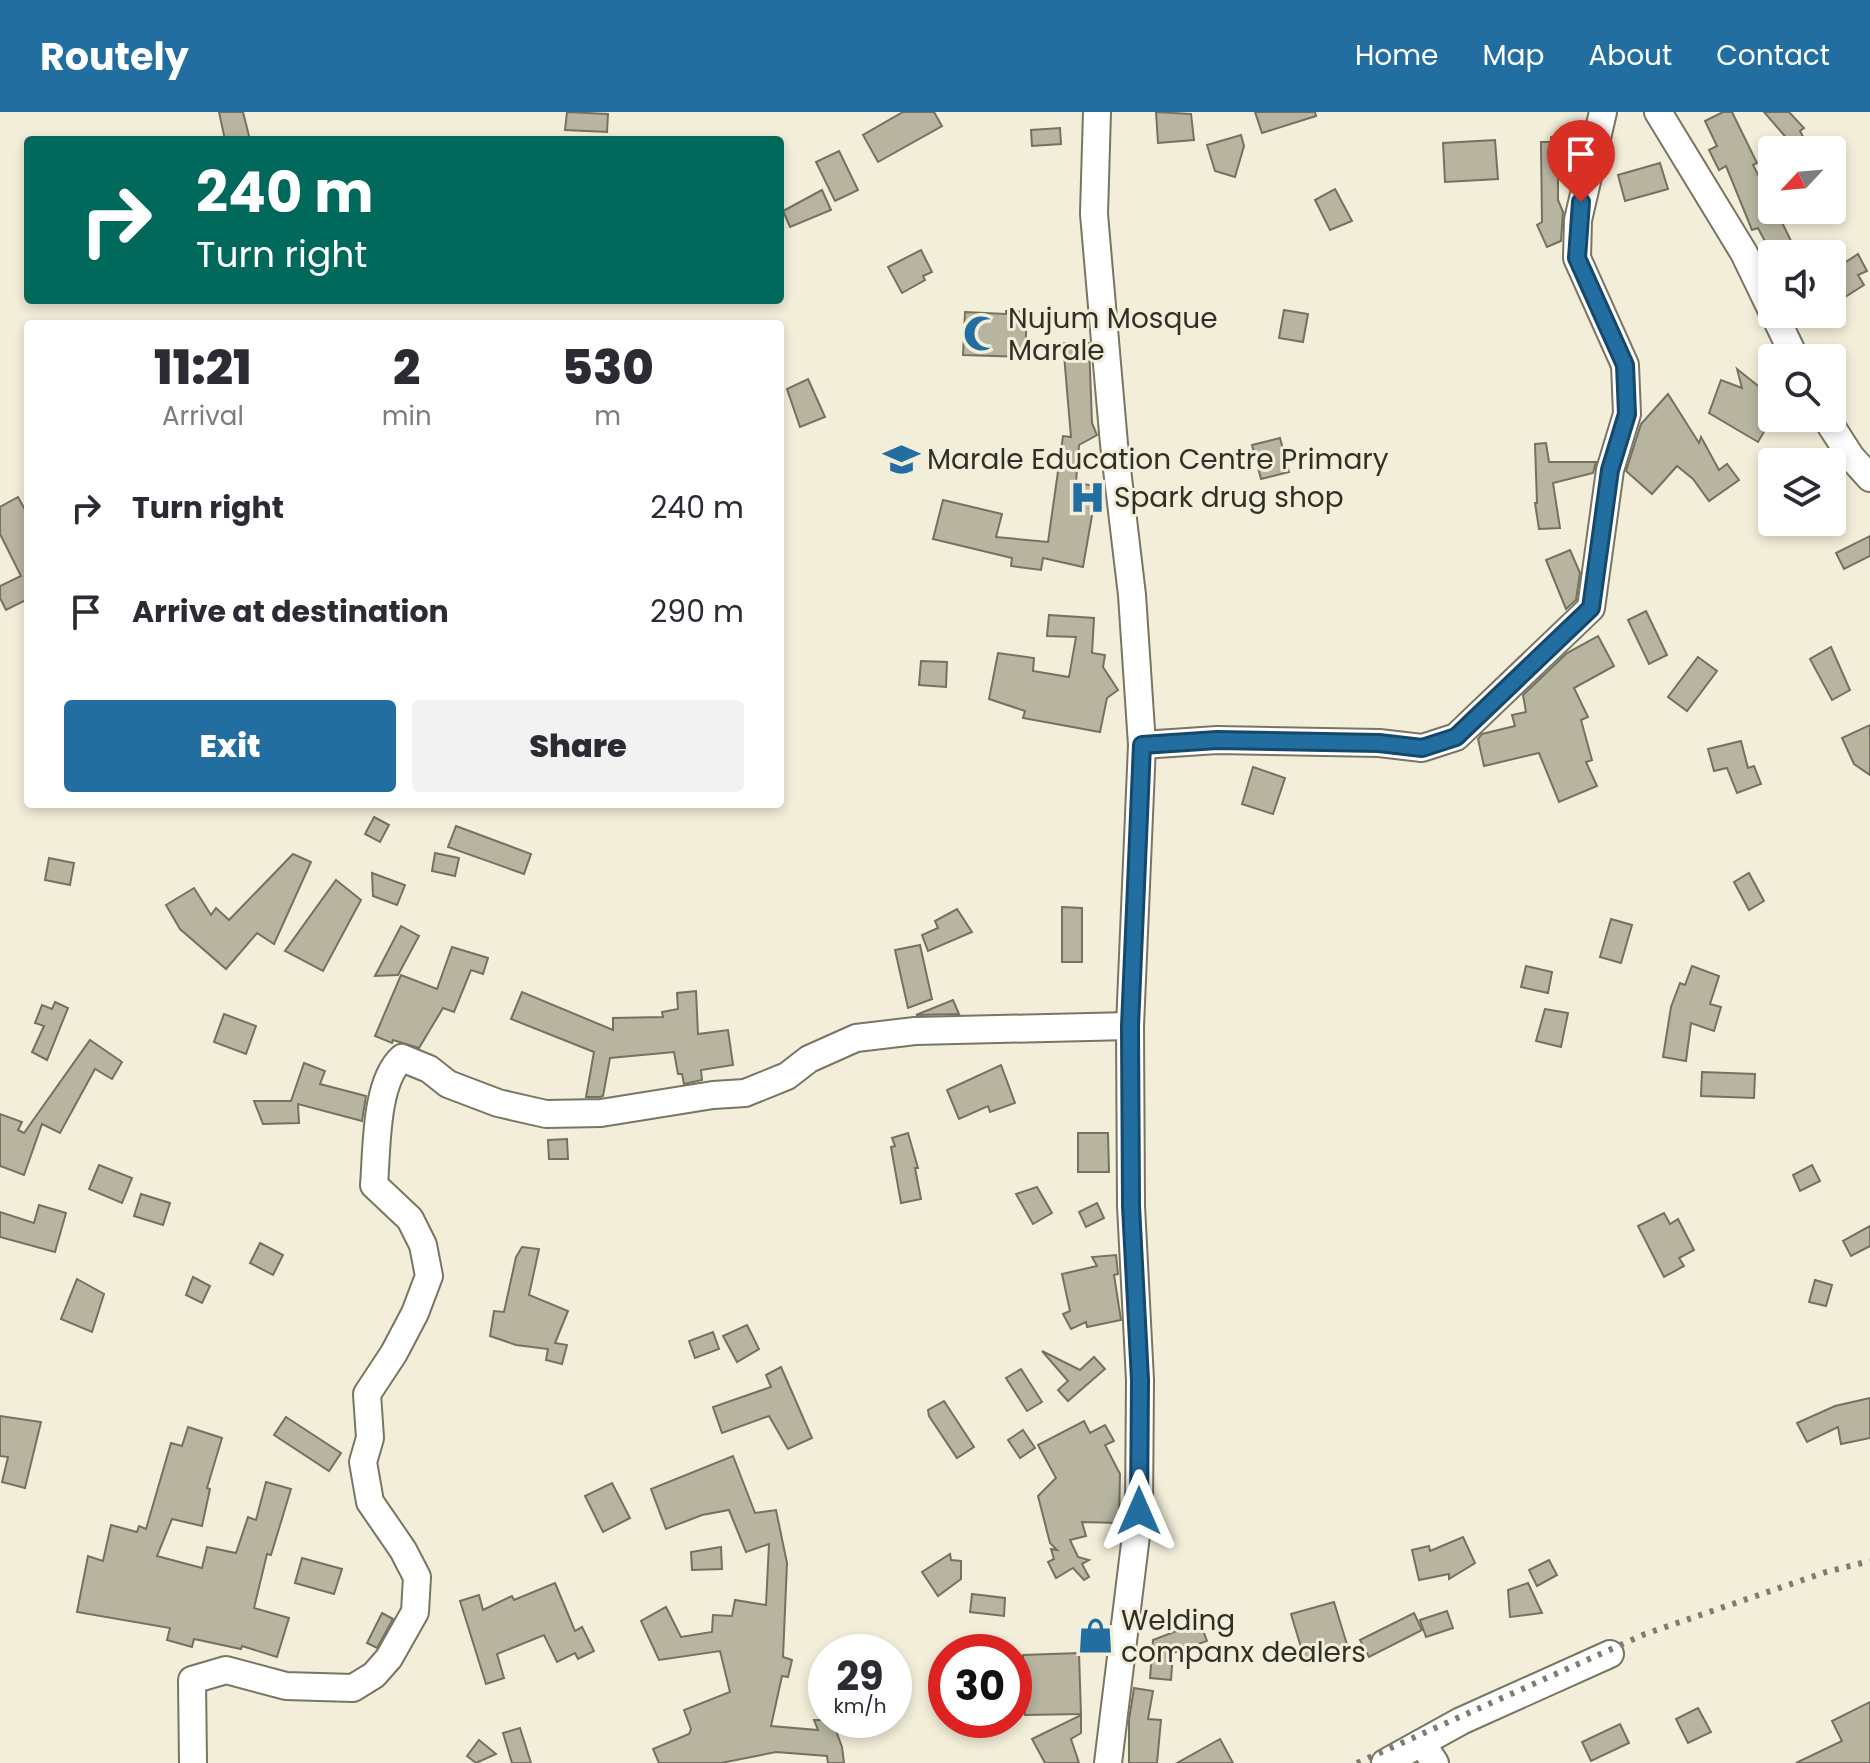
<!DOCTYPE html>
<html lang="en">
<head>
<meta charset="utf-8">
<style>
	body { margin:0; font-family:Poppins,sans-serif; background:#f2f2f3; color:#2b2b33; height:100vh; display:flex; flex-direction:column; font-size:30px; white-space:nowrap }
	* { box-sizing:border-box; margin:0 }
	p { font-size:26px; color:#7c7c81 }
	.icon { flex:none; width:44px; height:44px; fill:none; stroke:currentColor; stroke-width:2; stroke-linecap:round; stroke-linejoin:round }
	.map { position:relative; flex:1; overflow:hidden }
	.sheet { position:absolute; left:24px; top:208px; width:760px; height:488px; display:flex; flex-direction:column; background:#fff; border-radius:8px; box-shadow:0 4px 12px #0003 }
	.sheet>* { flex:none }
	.hud { position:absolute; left:24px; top:24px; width:760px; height:168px; border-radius:8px; box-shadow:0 4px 12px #0003; background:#00695c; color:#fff; overflow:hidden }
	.needle { width:52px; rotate:244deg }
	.tools { position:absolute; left:1758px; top:24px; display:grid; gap:16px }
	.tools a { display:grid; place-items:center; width:88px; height:88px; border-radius:8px; background:#fff; box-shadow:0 4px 12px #0003; font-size:40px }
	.speed { position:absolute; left:808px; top:1522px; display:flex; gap:16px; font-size:40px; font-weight:700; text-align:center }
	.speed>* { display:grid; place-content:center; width:104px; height:104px; border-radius:50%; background:#fff; box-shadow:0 4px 12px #0003; line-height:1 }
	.speed small { font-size:20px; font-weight:400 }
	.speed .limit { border:12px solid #d22; background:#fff; color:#111 }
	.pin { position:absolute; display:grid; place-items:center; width:68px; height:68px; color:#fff; margin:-82px -34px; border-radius:50% 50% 50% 0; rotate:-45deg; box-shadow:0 0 8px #0007 }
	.pin .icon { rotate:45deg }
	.me { position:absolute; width:88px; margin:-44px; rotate:0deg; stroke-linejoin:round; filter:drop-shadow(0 0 6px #0008) }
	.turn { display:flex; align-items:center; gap:28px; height:168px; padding:0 40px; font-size:36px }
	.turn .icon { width:104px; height:104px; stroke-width:2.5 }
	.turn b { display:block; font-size:56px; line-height:68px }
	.eta { display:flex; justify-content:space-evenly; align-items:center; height:136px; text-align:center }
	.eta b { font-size:48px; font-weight:800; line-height:56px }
	.primary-button { display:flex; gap:16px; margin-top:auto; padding:16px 40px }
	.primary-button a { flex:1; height:92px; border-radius:8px; background:#226ea1; color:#fff; font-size:32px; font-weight:800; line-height:92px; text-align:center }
	.primary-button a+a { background:#f2f2f3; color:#2b2b33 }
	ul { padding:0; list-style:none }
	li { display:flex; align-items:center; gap:24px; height:104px; padding:0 40px }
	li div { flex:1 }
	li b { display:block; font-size:30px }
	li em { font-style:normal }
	header { display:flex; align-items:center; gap:48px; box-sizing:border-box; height:112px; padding:0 40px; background:#226ea1; color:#fff }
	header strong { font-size:38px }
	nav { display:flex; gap:44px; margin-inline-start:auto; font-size:28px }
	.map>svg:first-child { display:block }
	.building { fill:#b7b4a0; stroke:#74715e; stroke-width:2 }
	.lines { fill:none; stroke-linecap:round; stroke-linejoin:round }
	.minor-casing { stroke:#787562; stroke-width:30 }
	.minor { stroke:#fff; stroke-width:26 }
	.rail { stroke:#7e7c6f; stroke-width:6; stroke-dasharray:4 8; stroke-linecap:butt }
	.route-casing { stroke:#164869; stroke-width:20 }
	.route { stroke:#226ea1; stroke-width:14 }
	.labels { text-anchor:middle; stroke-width:6; stroke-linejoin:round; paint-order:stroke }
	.poi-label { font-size:28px; fill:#313028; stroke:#f2eed9; text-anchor:start }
</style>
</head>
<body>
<header>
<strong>Routely</strong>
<nav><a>Home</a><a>Map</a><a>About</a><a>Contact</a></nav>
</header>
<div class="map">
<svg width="1870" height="1651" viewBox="0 0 1870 1651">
	<rect width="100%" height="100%" fill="#f2eed9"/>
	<g class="building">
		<polygon points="219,0 243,0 250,28 225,28"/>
		<polygon points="567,0 608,2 607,20 565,18"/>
		<polygon points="903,0 934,0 942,14 878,50 863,23"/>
		<polygon points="1156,0 1191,2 1194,28 1158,31"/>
		<polygon points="1255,0 1315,0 1316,4 1262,21"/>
		<polygon points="1723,0 1732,0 1757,51 1753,53 1772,90 1772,98 1776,98 1792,131 1771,141 1758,116 1752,118 1726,54 1719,58 1709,38 1717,34 1705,9"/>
		<polygon points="1764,0 1789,0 1804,16 1800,19 1810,38 1797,38"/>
		<polygon points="1060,16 1061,32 1032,34 1031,18"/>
		<polygon points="1241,23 1244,34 1235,65 1215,59 1207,33"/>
		<polygon points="1581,24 1572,65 1558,65 1558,88 1563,100 1561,129 1547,135 1537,113 1542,110 1541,30 1551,30 1551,25"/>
		<polygon points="1495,28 1498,67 1445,70 1443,31"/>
		<polygon points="839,39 858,78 835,89 816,50"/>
		<polygon points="1660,51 1668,77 1625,89 1618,63"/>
		<polygon points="1335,77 1352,109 1330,118 1315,88"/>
		<polygon points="822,78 831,98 790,115 783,99"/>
		<polygon points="921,138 932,160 923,164 925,168 902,181 888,155"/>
		<polygon points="1858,142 1867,159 1858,163 1864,173 1845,185 1832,159"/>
		<polygon points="1284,198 1308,202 1303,230 1279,226"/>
		<polygon points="1006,199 1027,200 1025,245 963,243 965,200 1006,202"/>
		<polygon points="1063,231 1089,231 1092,311 1097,323 1079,333 1076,370 1097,375 1083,455 1043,446 1041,458 1011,454 1012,446 933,427 943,388 1002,402 996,425 1048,430 1063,324 1071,325"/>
		<polygon points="1737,257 1772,285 1772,306 1758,330 1709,301 1721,268 1742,276"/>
		<polygon points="808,267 825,305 800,315 787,277"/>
		<polygon points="1668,282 1699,331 1701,325 1719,358 1727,352 1739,368 1709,389 1693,367 1677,354 1652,382 1626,359 1641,312"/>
		<polygon points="1280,326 1289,360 1261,367 1252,333"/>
		<polygon points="1546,331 1549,350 1596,350 1593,361 1553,371 1560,416 1539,417 1535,391 1537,391 1535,332"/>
		<polygon points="18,385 28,403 28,487 6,498 0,486 0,474 21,464 0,422 0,395"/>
		<polygon points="1870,424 1870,444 1844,457 1836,441"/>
		<polygon points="1570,438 1580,461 1576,488 1566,497 1546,448"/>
		<polygon points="1646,499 1667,543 1649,552 1628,508"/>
		<polygon points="1049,503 1094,506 1092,541 1105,543 1103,555 1118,578 1107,586 1100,620 1023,606 1025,599 989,587 998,541 1034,546 1033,559 1069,565 1076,525 1047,524"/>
		<polygon points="1598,524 1614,554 1574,576 1588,605 1581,608 1592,648 1586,650 1597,674 1559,690 1539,641 1484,654 1478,627 1482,622 1515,614 1512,603 1526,600 1523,583 1567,541"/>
		<polygon points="1831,535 1850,578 1832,588 1810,547"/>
		<polygon points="1698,545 1717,559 1687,599 1668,585"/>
		<polygon points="921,549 947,550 946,575 919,573"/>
		<polygon points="1870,613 1870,663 1854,652 1842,626"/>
		<polygon points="1741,629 1748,656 1754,654 1761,672 1737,681 1727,656 1714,659 1708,637"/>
		<polygon points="1253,655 1285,666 1273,702 1242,692"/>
		<polygon points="374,705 389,713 380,730 365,722"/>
		<polygon points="456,714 531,742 524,762 448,735"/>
		<polygon points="435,741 459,746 455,764 432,759"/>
		<polygon points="293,742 311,750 274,832 257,821 226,857 180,817 166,793 194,776 211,803 216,796 229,808"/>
		<polygon points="49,746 74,751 70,773 45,768"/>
		<polygon points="372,761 405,773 397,793 373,784"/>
		<polygon points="1749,761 1764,789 1749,798 1734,770"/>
		<polygon points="336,768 361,788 323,859 285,839"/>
		<polygon points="1062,795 1082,796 1082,850 1062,850"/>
		<polygon points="957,797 972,820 928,839 922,823 938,816 935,809"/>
		<polygon points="1611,807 1632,813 1621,851 1600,845"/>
		<polygon points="401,814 419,824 398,863 375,864"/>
		<polygon points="920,833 932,887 908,896 895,838"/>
		<polygon points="452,835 488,846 483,862 471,858 454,900 443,896 419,936 393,928 392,931 375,924 401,863 437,877"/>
		<polygon points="1526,854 1552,860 1548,881 1521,875"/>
		<polygon points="1692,854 1719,864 1710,892 1721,895 1714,919 1691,911 1686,949 1663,945 1671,895 1680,871 1685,873"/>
		<polygon points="696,879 698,922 728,918 733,953 701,958 702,968 684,972 682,962 678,962 674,940 610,946 603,984 600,985 586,985 594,940 511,907 522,880 613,918 613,906 663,905 662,900 678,897 677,881"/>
		<polygon points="953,888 959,902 916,903"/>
		<polygon points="55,890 68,896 47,948 32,940 44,914 35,911 42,893 52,897"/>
		<polygon points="1545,897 1568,901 1561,935 1536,929"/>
		<polygon points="224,902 256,914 246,942 214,930"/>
		<polygon points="90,928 122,950 112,967 95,957 60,1021 42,1012 24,1063 0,1054 0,1002 22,1010 18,1018 24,1021"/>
		<polygon points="304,951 325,959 320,972 366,984 362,1009 298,992 299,1011 263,1012 254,989 291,989"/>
		<polygon points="1001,953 1015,991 990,1000 988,994 959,1007 947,978"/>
		<polygon points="1702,960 1755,962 1754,986 1701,984"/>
		<polygon points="908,1021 918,1056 915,1056 921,1087 901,1091 891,1035 895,1034 892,1026"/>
		<polygon points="1078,1021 1108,1021 1109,1060 1078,1060"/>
		<polygon points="567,1027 568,1047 549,1047 548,1028"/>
		<polygon points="99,1053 132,1066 122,1091 89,1077"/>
		<polygon points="1812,1053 1820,1069 1800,1079 1793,1063"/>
		<polygon points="1037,1075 1052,1101 1033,1112 1016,1082"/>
		<polygon points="141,1082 170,1091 163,1113 134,1104"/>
		<polygon points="1097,1091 1104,1106 1086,1115 1079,1100"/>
		<polygon points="39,1093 66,1101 55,1140 0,1125 0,1100 34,1111"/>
		<polygon points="1664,1101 1670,1112 1678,1107 1694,1138 1679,1146 1684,1154 1664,1165 1638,1114"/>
		<polygon points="1870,1114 1870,1134 1851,1144 1843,1129"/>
		<polygon points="260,1131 283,1143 273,1163 250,1151"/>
		<polygon points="522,1135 539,1137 529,1183 568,1199 555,1231 567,1233 562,1252 546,1248 548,1237 516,1233 490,1224 494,1199 504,1200 516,1145"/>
		<polygon points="1116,1143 1118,1162 1114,1163 1121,1208 1087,1215 1086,1210 1071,1217 1063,1202 1070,1199 1062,1162 1097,1154 1092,1145"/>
		<polygon points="193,1165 210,1174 202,1191 186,1183"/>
		<polygon points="77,1167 104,1182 92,1220 61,1207"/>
		<polygon points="1815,1168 1832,1173 1826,1194 1809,1190"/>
		<polygon points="747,1213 759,1237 737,1250 723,1224"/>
		<polygon points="713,1220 719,1237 695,1246 689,1229"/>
		<polygon points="1042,1239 1080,1258 1094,1245 1105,1257 1068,1289 1058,1278 1068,1269"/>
		<polygon points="781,1255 812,1326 788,1337 769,1304 722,1321 713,1295 771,1275 766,1263"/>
		<polygon points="1021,1257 1042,1290 1027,1299 1006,1266"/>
		<polygon points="1870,1286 1870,1326 1841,1332 1838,1315 1807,1330 1797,1311 1835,1294"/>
		<polygon points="944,1289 974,1335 957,1346 929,1304 928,1298"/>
		<polygon points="0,1304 41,1310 25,1376 2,1370 8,1345 0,1344"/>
		<polygon points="286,1305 341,1341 329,1359 274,1323"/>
		<polygon points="1084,1309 1090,1321 1105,1313 1114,1329 1105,1333 1120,1362 1119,1411 1082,1410 1086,1424 1070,1428 1078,1445 1089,1448 1082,1452 1089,1465 1084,1468 1073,1456 1056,1466 1048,1450 1054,1447 1051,1437 1057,1438 1050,1431 1038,1384 1056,1366 1038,1333"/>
		<polygon points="188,1315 222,1326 207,1376 210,1377 202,1414 172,1407 157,1444 202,1456 207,1435 236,1441 248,1405 256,1408 266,1370 291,1377 271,1443 267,1442 254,1496 289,1506 277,1545 242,1534 241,1537 194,1527 192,1535 167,1528 170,1516 77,1500 88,1444 103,1449 111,1413 137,1420 139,1414 146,1417 171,1331 182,1334"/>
		<polygon points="1023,1318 1035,1336 1020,1346 1008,1328"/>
		<polygon points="733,1344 755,1401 776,1398 787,1451 783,1545 792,1548 788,1565 782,1564 771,1614 818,1618 814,1608 832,1608 842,1635 844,1651 828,1651 827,1644 776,1640 721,1651 659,1651 653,1637 689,1622 691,1617 684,1598 730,1580 720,1539 659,1548 641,1509 666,1495 681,1525 712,1520 713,1503 732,1504 735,1488 766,1493 769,1432 746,1440 729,1398 702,1403 666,1417 651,1377"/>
		<polygon points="612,1371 630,1406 603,1420 585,1384"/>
		<polygon points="1463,1425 1475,1451 1449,1467 1449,1462 1419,1468 1412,1438 1429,1434 1430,1439"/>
		<polygon points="721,1435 722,1457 692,1458 691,1440"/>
		<polygon points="950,1442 951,1448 961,1449 961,1467 938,1484 922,1460"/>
		<polygon points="302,1446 342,1457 334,1482 295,1471"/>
		<polygon points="1549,1448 1557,1463 1537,1474 1529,1458"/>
		<polygon points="555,1471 575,1519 582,1515 594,1539 578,1547 575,1541 557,1550 544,1523 497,1542 504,1566 486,1572 460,1489 479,1483 483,1498 512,1484 514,1488"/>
		<polygon points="1528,1471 1542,1501 1510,1505 1508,1478"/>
		<polygon points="972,1482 1005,1486 1004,1504 970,1500"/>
		<polygon points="1334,1490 1349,1539 1306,1552 1291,1502"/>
		<polygon points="1447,1499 1453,1516 1426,1525 1420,1508"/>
		<polygon points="382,1501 393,1507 377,1536 367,1531"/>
		<polygon points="1414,1501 1422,1518 1369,1545 1360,1528"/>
		<polygon points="1200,1510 1207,1529 1173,1541 1171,1568 1150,1566 1153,1528"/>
		<polygon points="1101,1513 1107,1529 1090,1535 1084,1519"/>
		<polygon points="1079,1541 1081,1602 1025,1603 1023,1543"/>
		<polygon points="1134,1576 1153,1579 1148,1607 1161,1608 1157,1651 1129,1651 1129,1608"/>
		<polygon points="1870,1590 1870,1651 1796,1651 1842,1629 1832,1609"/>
		<polygon points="1698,1596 1711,1620 1688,1631 1676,1607"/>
		<polygon points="1081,1603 1081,1621 1071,1627 1079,1651 1045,1651 1032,1627"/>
		<polygon points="1620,1612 1629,1631 1591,1649 1582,1630"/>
		<polygon points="520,1616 531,1651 512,1651 503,1621"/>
		<polygon points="1220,1627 1233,1651 1177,1651"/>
		<polygon points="479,1628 496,1642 476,1651 467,1644"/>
	</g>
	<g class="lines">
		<defs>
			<g id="minor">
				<polyline points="1097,0 1094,102 1114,332 1132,483 1142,633 1130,914 1131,1094 1140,1268 1139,1399 1108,1651"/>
				<polyline points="1658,0 1744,141 1772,199"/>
				<polyline points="1774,202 1795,246"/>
				<polyline points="1826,306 1851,345 1870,366"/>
				<polyline points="1142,633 1217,628 1379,631 1422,636 1456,625 1591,496 1610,358 1627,302 1625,253 1577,146 1578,108 1603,0"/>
				<polyline points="1422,1631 1435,1651"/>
				<path d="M 193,1651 L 192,1568 L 226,1558 L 286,1574 L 353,1576 L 374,1563 L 389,1546 L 415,1500 L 417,1465 L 403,1438 L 370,1390 L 363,1350 L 370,1326 L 367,1282 L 394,1241 L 415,1201 L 429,1164 L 423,1133 L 410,1107 L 374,1073 C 377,1037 375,970 402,946 L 429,957 L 448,972 L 498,991 L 546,1002 L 601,1001 L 713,983 L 745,981 L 787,964 L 809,947 L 856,926 L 915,919 L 1130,914"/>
				<polyline points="1385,1651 1461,1609 1610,1542"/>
			</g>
		</defs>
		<use href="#minor" class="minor-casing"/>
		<use href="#minor" class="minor"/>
		<polyline class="rail" points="1357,1651 1645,1522 1826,1460 1870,1449"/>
	</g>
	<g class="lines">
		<defs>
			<polyline id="route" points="1139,1399 1140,1268 1131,1094 1130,914 1142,633 1217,628 1379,631 1422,636 1456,625 1591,496 1610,358 1627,302 1625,253 1577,146 1581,90"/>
		</defs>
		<use href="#route" class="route-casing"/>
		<use href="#route" class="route"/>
	</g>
	<defs>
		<symbol id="mosque-bare" viewBox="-9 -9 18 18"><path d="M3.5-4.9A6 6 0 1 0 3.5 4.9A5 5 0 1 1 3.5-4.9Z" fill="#226ea1" stroke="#f2eed9" stroke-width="2.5" paint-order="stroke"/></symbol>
		<symbol id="school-bare" viewBox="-9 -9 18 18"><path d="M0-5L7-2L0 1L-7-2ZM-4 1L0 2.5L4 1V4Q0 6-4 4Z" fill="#226ea1" stroke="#f2eed9" stroke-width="2.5" paint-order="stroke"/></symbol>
		<symbol id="hospital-bare" viewBox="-9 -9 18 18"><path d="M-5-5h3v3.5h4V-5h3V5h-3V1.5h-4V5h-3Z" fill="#226ea1" stroke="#f2eed9" stroke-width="2.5" paint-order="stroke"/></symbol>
		<symbol id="shop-bare" viewBox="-9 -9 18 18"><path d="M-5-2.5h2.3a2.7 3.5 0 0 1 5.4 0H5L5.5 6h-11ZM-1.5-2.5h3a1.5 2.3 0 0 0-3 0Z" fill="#226ea1" stroke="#f2eed9" stroke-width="2.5" paint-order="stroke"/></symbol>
	</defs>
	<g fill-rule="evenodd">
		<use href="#mosque-bare" x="956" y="196" width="51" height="51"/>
		<use href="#school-bare" x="876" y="322" width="51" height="51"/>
		<use href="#hospital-bare" x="1062" y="360" width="51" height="51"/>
		<use href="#shop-bare" x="1070" y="1498" width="51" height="51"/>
	</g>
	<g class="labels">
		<g class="poi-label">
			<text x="1008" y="216">Nujum Mosque<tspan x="1008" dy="32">Marale</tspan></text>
			<text x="927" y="357">Marale Education Centre Primary</text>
			<text x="1114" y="395">Spark drug shop</text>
			<text x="1121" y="1518">Welding<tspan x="1121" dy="32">companx dealers</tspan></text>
		</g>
	</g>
</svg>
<div class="tools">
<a><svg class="needle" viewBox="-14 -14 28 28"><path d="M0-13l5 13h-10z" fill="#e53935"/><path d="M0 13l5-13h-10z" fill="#7c7c81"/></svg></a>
<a><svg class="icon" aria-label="sound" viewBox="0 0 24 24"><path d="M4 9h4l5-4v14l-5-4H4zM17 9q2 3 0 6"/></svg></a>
<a><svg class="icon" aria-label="search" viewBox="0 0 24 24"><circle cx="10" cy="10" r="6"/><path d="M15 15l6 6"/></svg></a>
<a><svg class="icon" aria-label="layers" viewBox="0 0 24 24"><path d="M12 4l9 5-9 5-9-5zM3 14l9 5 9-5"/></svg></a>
</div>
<div class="speed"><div>29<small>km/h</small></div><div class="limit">30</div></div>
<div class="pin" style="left:1581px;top:90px;background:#d93025"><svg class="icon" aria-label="arrive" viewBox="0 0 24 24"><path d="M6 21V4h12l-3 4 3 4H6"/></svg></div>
<svg class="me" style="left:1139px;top:1399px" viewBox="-20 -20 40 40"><path d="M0-17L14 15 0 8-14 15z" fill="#226ea1" stroke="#fff" stroke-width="4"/></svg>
<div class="hud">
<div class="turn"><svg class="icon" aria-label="right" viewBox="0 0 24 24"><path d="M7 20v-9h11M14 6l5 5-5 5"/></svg><div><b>240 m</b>Turn right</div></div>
</div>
<section class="sheet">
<div class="eta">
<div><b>11:21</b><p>Arrival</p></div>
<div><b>2</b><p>min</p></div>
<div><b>530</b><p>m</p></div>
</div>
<ul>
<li><svg class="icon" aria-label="right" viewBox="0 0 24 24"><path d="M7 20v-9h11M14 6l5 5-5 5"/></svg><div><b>Turn right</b></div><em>240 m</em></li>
<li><svg class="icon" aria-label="arrive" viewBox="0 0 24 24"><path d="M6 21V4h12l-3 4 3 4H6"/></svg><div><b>Arrive at destination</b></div><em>290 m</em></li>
</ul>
<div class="primary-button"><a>Exit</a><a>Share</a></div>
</section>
</div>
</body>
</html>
